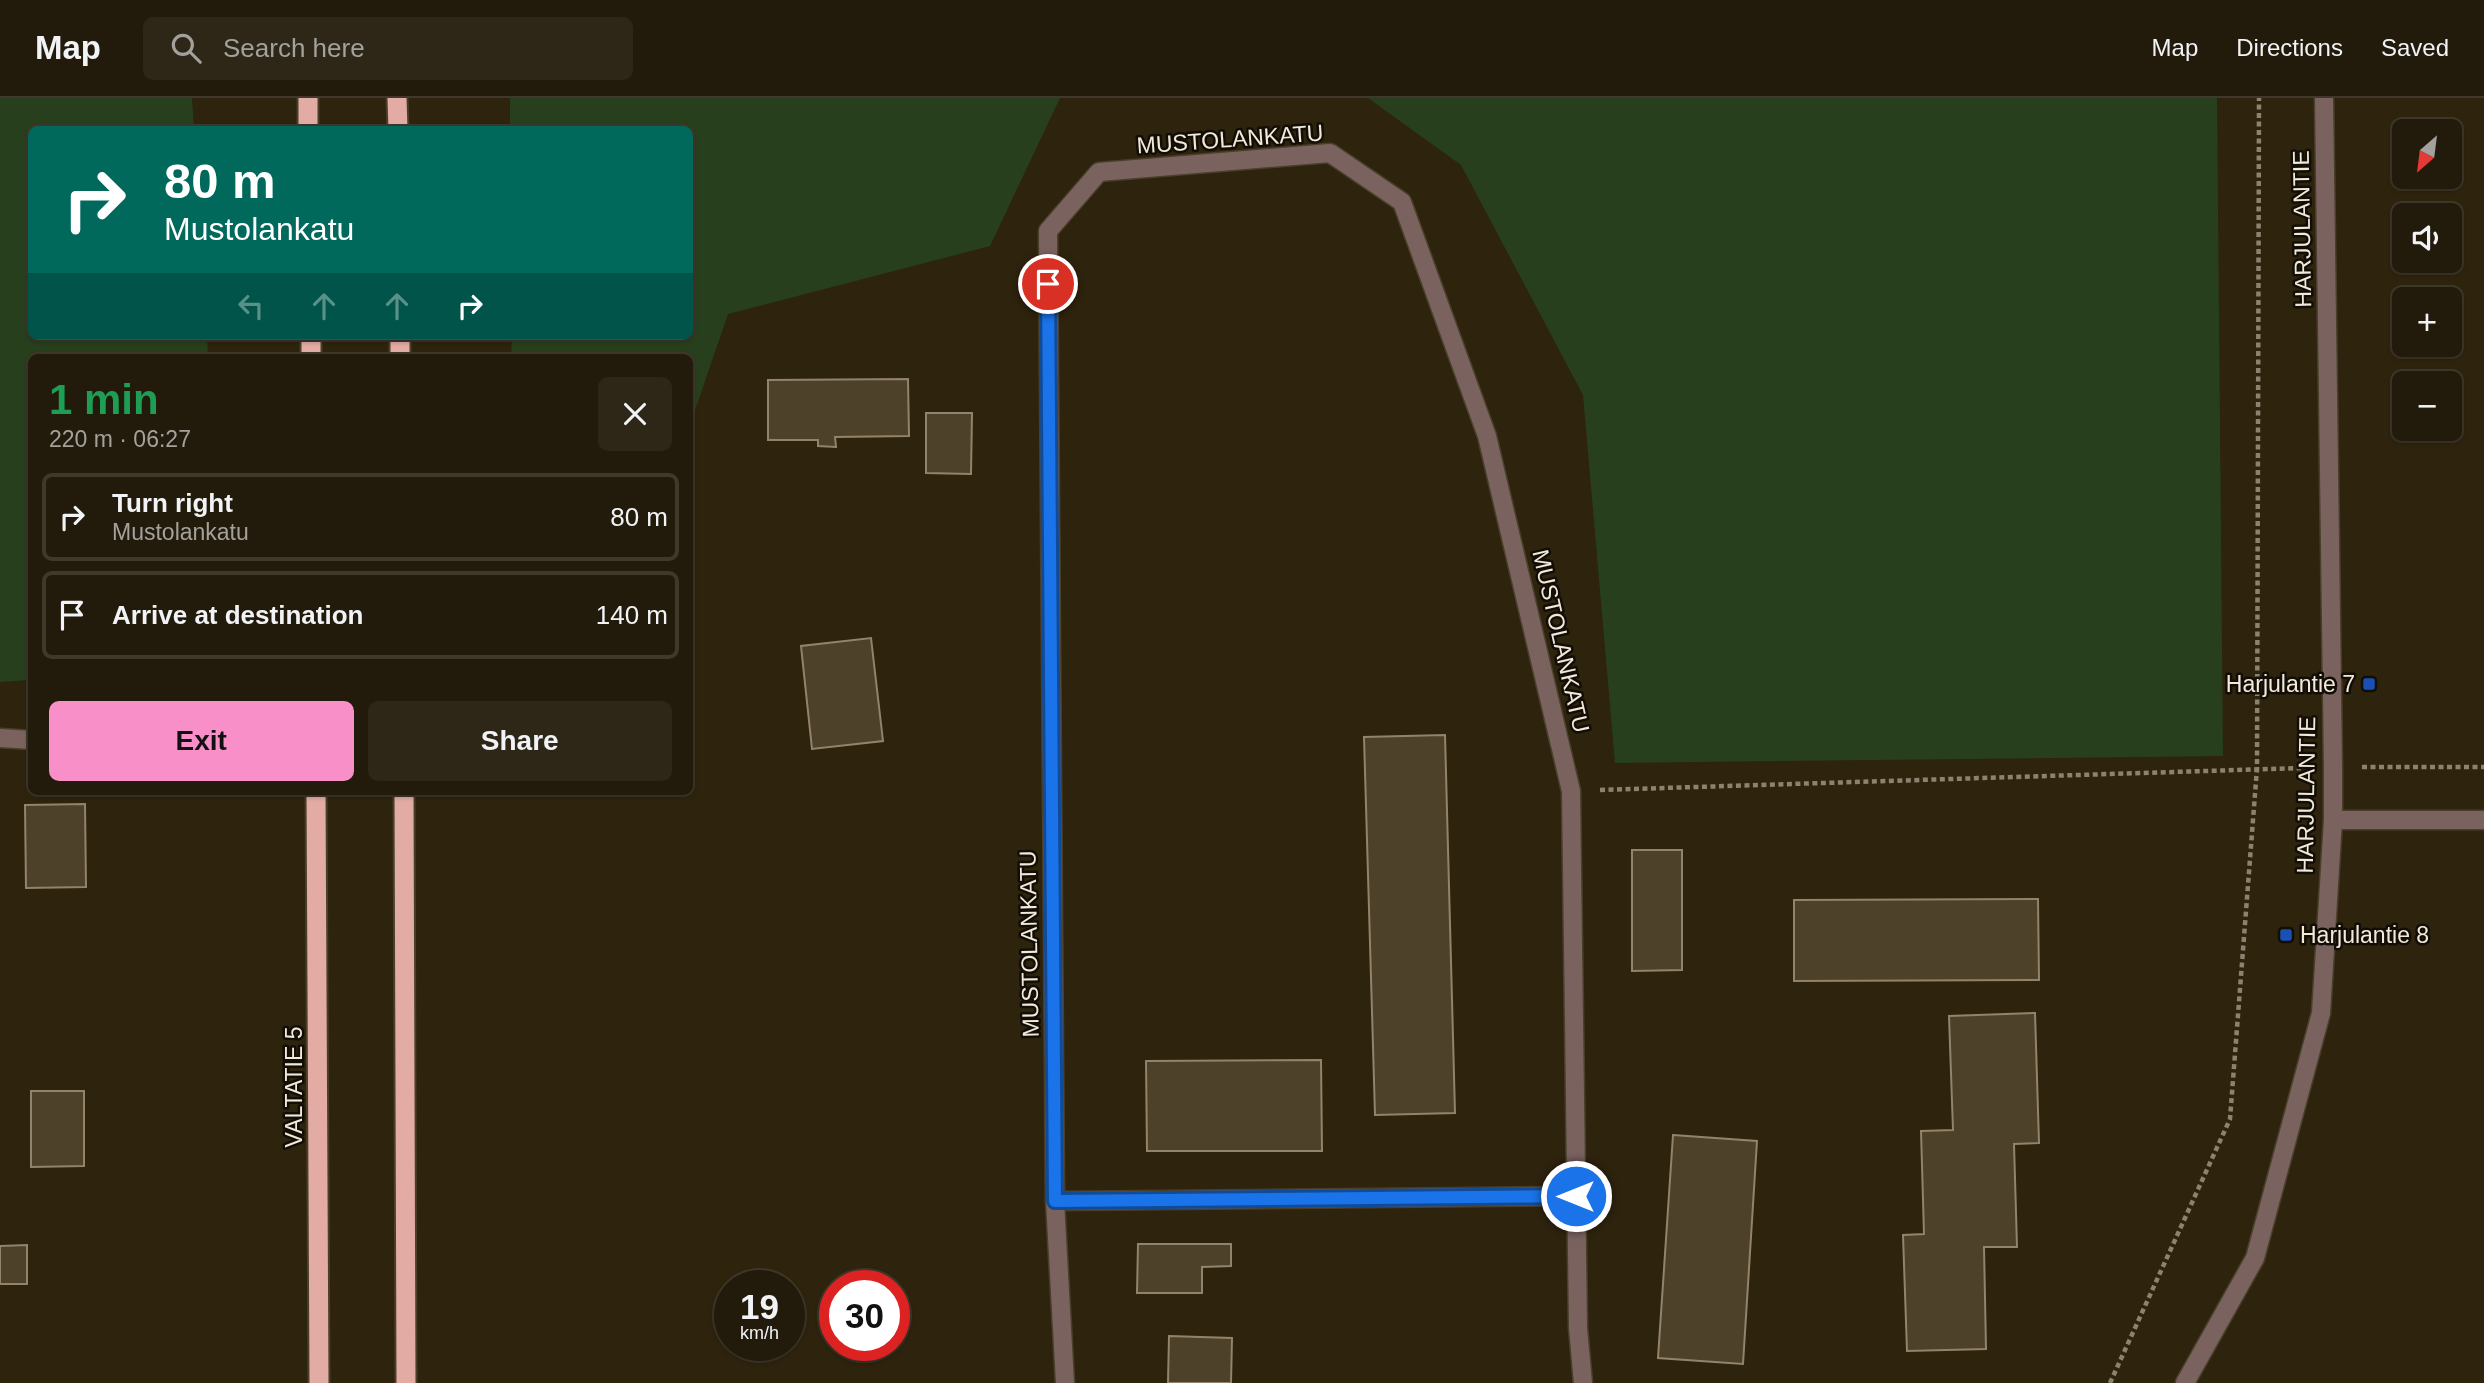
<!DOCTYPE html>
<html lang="en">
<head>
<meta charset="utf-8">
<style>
	body { margin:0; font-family:Helvetica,sans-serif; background:#2e2718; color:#f1f3f6; height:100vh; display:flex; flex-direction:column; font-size:26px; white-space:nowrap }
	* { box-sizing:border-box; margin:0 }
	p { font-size:23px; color:#a2a19c }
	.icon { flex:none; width:38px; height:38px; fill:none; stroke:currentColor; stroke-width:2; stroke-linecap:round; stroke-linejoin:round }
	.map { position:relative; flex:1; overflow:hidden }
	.sheet { position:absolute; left:28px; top:256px; width:665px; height:441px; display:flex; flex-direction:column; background:#221a0a; border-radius:10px; box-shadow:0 2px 5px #0004,0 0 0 2px #3f382b }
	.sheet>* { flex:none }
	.top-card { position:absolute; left:28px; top:28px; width:665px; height:214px; border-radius:10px; box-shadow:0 2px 5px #0004,0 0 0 2px #3f382b; background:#00695c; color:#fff; overflow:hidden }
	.needle { width:46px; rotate:208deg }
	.fabs { position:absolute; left:2392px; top:21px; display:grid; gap:14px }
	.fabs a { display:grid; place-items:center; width:70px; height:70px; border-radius:10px; background:#221a0a; box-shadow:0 2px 5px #0004,0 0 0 2px #3f382b; font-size:35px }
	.speed { position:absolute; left:714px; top:1172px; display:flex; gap:14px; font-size:35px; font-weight:700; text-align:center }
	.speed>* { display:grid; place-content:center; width:91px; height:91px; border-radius:50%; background:#221a0a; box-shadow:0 2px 5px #0004,0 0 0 2px #3f382b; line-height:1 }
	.speed small { font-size:18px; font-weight:400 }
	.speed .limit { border:10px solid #d22; background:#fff; color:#111 }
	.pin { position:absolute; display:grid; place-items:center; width:60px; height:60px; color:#fff; margin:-30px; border:4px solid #fff; border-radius:50%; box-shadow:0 2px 7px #0007 }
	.me { position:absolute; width:77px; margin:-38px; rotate:270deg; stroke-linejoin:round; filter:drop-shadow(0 0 5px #0008) }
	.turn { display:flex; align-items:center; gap:24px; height:147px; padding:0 21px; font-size:32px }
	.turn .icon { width:91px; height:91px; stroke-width:2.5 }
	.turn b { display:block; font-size:49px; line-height:60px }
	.lanes { display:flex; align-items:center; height:66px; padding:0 21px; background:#0003; justify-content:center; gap:35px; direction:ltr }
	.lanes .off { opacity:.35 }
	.round { display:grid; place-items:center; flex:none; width:74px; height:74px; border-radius:10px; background:#2e2718 }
	.overview { display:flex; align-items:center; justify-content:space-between; height:119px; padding:0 21px }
	h1 { font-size:42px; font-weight:800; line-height:52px; color:#1e9e55 }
	.button { display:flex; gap:14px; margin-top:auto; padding:14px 21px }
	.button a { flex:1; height:80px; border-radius:10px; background:#f98fc8; color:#111; font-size:28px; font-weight:800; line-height:80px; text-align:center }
	.button a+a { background:#2e2718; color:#f1f3f6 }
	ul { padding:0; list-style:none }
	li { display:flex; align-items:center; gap:21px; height:88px; margin:0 14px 10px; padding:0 7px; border:4px solid #3f382b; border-radius:10px }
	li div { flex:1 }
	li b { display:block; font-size:26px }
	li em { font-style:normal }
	header { display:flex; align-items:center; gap:42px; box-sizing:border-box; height:98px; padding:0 35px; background:#221a0a; border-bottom:2px solid #3f382b }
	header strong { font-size:33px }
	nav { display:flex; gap:38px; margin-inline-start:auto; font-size:24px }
	.search { width:490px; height:63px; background:#2e2718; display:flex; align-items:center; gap:18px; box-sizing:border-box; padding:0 24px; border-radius:10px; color:#a2a19c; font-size:26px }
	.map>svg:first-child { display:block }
	.green { fill:#283f1d }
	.building { fill:#4d412a; stroke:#92846b; stroke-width:2 }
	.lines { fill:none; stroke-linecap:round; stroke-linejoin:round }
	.minor-casing { stroke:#493f2a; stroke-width:21 }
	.tertiary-casing { stroke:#493f2a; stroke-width:21 }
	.trunk-casing { stroke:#493f2a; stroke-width:23 }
	.path { stroke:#8b8270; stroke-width:4.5; stroke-dasharray:5 3.5; stroke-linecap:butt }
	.minor { stroke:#7a625f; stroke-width:18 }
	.tertiary { stroke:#7a625f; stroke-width:18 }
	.trunk { stroke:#e2aba4; stroke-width:19 }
	.route-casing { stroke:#114b97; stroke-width:18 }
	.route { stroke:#1a73e8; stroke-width:12 }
	.transit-dot { fill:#1a4fb4; stroke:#120d05; stroke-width:2.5 }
	.labels { text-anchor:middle; stroke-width:5; stroke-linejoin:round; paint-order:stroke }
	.street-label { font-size:23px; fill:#f1eadc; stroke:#120d05 }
	.poi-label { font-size:23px; fill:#f1eadc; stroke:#120d05; text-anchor:end }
</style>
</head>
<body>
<header>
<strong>Map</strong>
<div class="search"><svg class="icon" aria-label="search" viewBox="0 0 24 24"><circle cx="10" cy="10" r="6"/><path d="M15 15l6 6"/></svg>Search here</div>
<nav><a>Map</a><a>Directions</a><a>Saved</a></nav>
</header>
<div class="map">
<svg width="2484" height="1285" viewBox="0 0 2484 1285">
	<rect width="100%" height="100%" fill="#2e230d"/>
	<g class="green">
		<polygon points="0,0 192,0 194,31 32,32 32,238 207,238 208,259 32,259 31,582 0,584"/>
		<polygon points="510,0 1060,0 990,148 728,216 690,327 690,259 511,259 512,238 690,238 690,32 510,31"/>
		<polygon points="1368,0 2217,0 2223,658 1615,665 1583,297 1461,67"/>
	</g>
	<g class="building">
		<polygon points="908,281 909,338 835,339 836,349 818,348 818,342 768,342 768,282"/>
		<polygon points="926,315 972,315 971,376 926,375"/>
		<polygon points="871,540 883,643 812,651 801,548"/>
		<polygon points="1445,637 1455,1015 1375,1017 1364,639"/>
		<polygon points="85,706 86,789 26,790 25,707"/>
		<polygon points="1632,752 1682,752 1682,872 1632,873"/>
		<polygon points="2038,801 2039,882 1794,883 1794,802"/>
		<polygon points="2035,915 2039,1045 2014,1046 2017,1149 1984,1149 1986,1251 1907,1253 1903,1137 1924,1136 1921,1033 1953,1032 1949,918"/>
		<polygon points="1321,962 1322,1053 1147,1053 1146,963"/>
		<polygon points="31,993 84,993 84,1068 31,1069"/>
		<polygon points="1673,1037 1757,1043 1743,1266 1658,1260"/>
		<polygon points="1138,1146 1231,1146 1231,1168 1202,1169 1202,1195 1137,1195"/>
		<polygon points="27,1147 27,1186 0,1186 0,1148"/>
		<polygon points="1169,1238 1232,1240 1231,1285 1168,1285"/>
	</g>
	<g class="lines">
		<defs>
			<g id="minor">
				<polyline points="0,640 32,642"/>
				<polyline points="2333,722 2484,722"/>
				<polyline points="1055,1103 1576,1098"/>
				<polyline points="1065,1285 1055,1103 1048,133 1099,74 1330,55 1402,104 1487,338 1571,693 1578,1230 1583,1285"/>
			</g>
			<polyline id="tertiary" points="2185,1285 2255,1160 2321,915 2333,722 2333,669 2324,0"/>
			<g id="trunk">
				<polyline points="308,0 308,32"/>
				<polyline points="397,0 398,32"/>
				<polyline points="311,238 311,259"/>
				<polyline points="400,238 400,259"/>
				<polyline points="316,693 319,1285"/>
				<polyline points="404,693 406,1285"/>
			</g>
		</defs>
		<use href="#minor" class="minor-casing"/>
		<use href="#tertiary" class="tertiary-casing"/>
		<use href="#trunk" class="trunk-casing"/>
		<g class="path">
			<polyline points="2362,669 2484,669"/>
			<polyline points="1600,692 2301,670"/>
			<polyline points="2110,1285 2230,1021 2257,670 2259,0"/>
		</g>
		<use href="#minor" class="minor"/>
		<use href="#tertiary" class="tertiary"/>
		<use href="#trunk" class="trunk"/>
	</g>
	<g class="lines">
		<defs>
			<polyline id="route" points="1048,186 1055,1103 1576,1098"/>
		</defs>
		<use href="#route" class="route-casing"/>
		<use href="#route" class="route"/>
	</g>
	<g class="transit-dot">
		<rect x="2362" y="579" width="14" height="14" rx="3.5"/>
		<rect x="2279" y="830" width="14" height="14" rx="3.5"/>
	</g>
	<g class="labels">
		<g class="street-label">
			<text transform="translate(1230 41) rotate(-4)" y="8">MUSTOLANKATU</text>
			<text transform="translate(2302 131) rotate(-91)" y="8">HARJULANTIE</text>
			<text transform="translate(1561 543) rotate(77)" y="8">MUSTOLANKATU</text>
			<text transform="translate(2306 697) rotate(-89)" y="8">HARJULANTIE</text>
			<text transform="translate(1029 846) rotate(-91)" y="8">MUSTOLANKATU</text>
			<text transform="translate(294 989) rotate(-90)" y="8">VALTATIE 5</text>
		</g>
		<g class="poi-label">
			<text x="2355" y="594">Harjulantie 7</text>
			<text x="2300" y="845" text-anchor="start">Harjulantie 8</text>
		</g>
	</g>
</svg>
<div class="fabs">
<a><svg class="needle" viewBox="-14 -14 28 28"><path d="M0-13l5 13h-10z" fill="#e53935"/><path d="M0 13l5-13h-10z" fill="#a2a19c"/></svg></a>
<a><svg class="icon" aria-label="sound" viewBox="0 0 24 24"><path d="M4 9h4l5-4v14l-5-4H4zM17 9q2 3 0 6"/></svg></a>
<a>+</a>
<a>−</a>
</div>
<div class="speed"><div>19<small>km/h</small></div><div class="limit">30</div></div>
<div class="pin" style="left:1048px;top:186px;background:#d93025"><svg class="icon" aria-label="arrive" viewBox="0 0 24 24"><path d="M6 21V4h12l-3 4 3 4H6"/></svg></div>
<svg class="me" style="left:1576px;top:1098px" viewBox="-20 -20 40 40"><circle r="17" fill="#1a73e8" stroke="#fff" stroke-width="3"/><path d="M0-11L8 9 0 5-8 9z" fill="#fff"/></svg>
<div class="top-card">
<div class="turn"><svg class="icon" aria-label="right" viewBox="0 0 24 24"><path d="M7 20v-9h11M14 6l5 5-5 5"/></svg><div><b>80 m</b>Mustolankatu</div></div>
<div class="lanes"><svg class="icon off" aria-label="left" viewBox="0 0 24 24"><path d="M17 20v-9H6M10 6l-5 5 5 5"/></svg><svg class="icon off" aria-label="ahead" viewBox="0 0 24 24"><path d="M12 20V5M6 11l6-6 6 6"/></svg><svg class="icon off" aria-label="ahead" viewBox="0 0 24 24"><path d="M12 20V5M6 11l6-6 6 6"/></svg><svg class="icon" aria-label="right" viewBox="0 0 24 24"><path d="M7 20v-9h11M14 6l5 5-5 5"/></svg></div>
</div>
<section class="sheet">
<div class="overview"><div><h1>1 min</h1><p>220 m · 06:27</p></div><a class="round"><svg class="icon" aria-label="close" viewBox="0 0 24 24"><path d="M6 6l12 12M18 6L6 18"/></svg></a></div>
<ul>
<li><svg class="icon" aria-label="right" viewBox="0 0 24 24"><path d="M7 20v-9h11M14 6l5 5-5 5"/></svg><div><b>Turn right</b><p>Mustolankatu</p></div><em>80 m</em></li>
<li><svg class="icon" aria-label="arrive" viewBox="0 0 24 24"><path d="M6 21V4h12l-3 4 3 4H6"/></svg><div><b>Arrive at destination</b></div><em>140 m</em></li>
</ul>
<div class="button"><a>Exit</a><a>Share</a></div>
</section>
</div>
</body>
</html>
